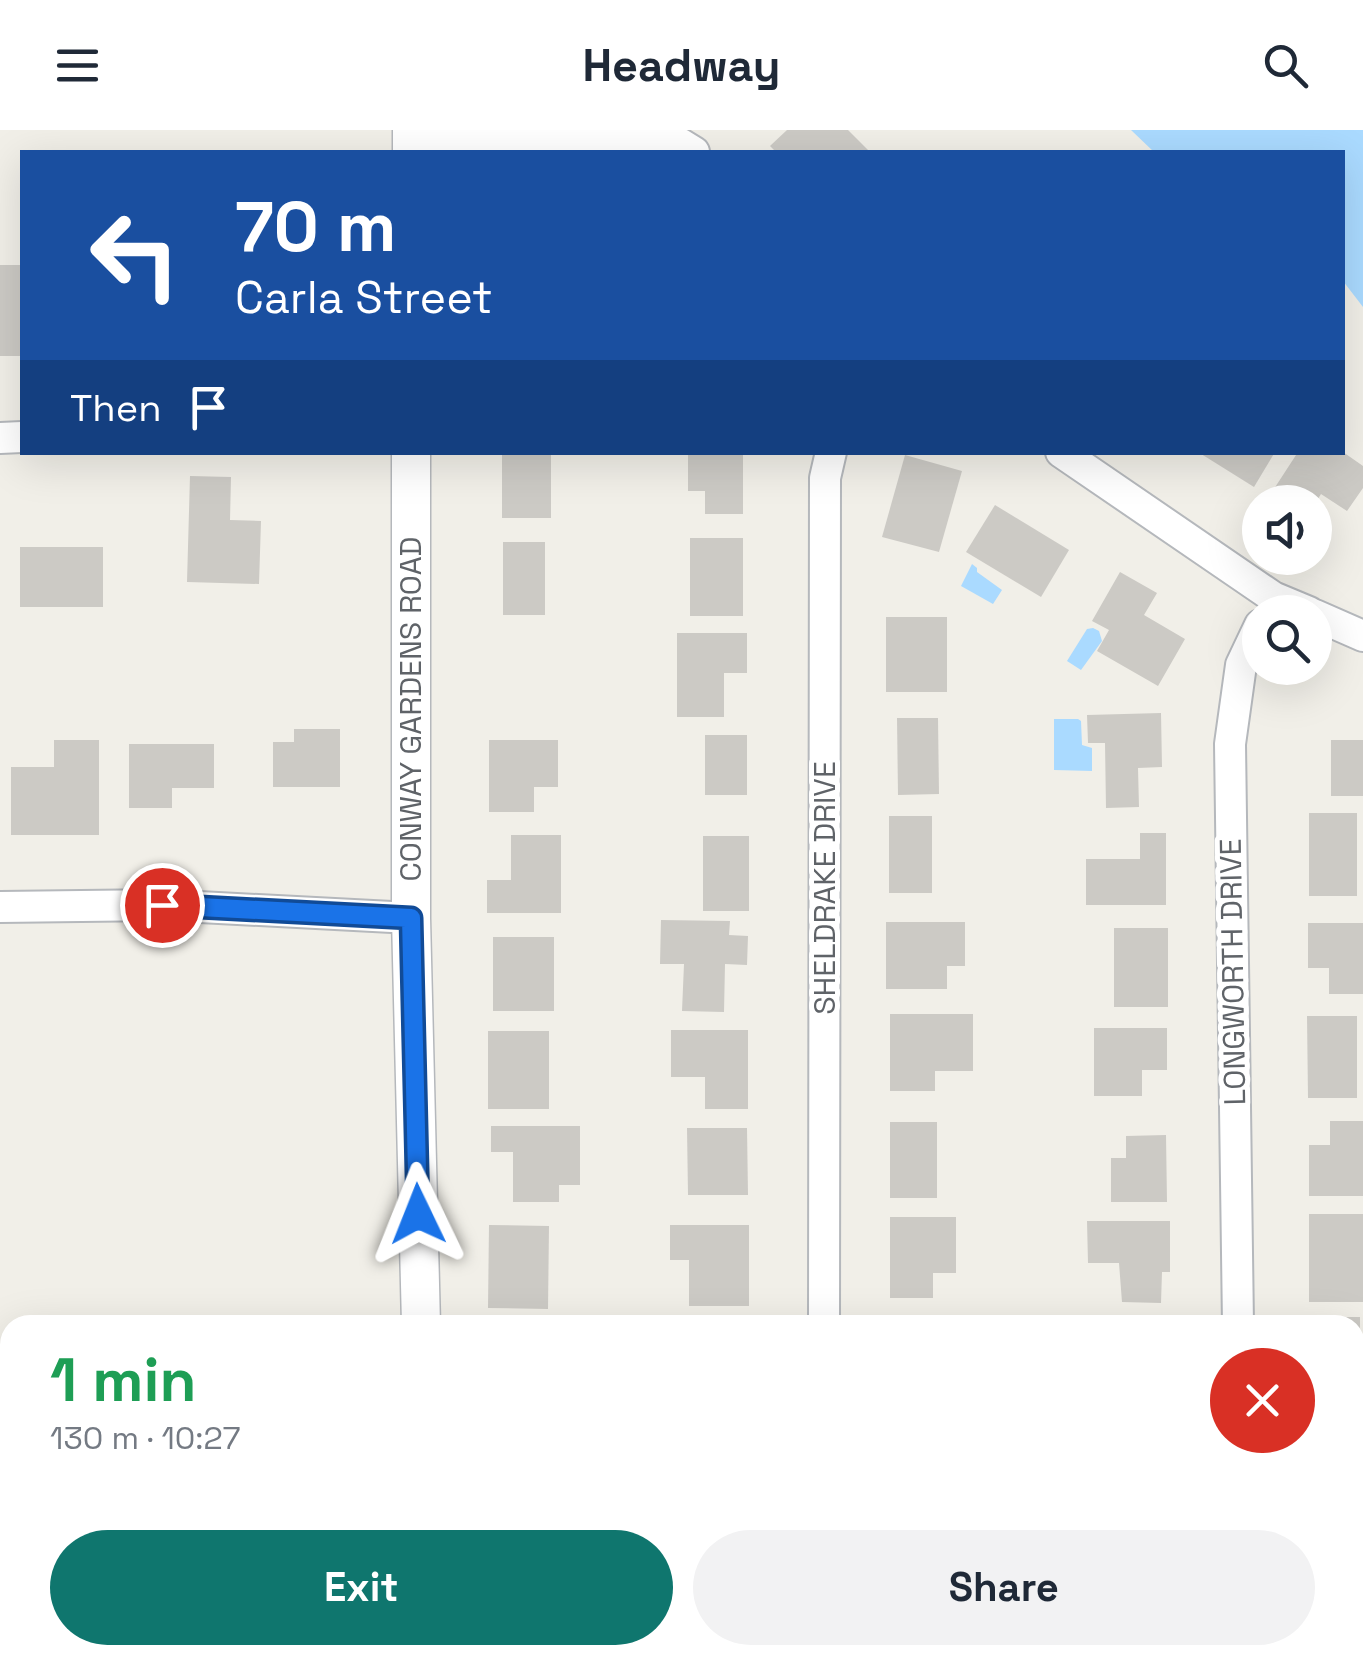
<!DOCTYPE html>
<html lang="en">
<head>
<meta charset="utf-8">
<style>
	body { margin:0; font-family:"Space Grotesk",sans-serif; background:#f2f2f3; color:#1f2937; height:100vh; display:flex; flex-direction:column; font-size:38px; white-space:nowrap }
	* { box-sizing:border-box; margin:0 }
	p { font-size:32px; color:#747a83 }
	.icon { flex:none; width:55px; height:55px; fill:none; stroke:currentColor; stroke-width:2; stroke-linecap:round; stroke-linejoin:round }
	.map { position:relative; flex:1; overflow:hidden }
	.sheet { position:absolute; left:0px; top:1185px; width:1365px; height:350px; display:flex; flex-direction:column; background:#fff; border-radius:30px 30px 0 0; box-shadow:0 10px 40px #0002 }
	.sheet>* { flex:none }
	.banner { position:absolute; left:20px; top:20px; width:1325px; height:305px; border-radius:0px; box-shadow:0 10px 40px #0002; background:#1a4fa0; color:#fff; overflow:hidden }
	.tools { position:absolute; left:1242px; top:355px; display:grid; gap:20px }
	.tools a { display:grid; place-items:center; width:90px; height:90px; border-radius:50%; background:#fff; box-shadow:0 10px 40px #0002; font-size:50px }
	.pin { position:absolute; display:grid; place-items:center; width:85px; height:85px; color:#fff; margin:-42px; border:5px solid #fff; border-radius:50%; box-shadow:0 2px 10px #0007 }
	.me { position:absolute; width:110px; margin:-55px; rotate:358deg; stroke-linejoin:round; filter:drop-shadow(0 0 8px #0008) }
	.turn { display:flex; align-items:center; gap:35px; height:210px; padding:0 50px; font-size:45px }
	.turn .icon { width:130px; height:130px; stroke-width:2.5 }
	.turn b { display:block; font-size:70px; line-height:85px }
	.then { display:flex; align-items:center; height:95px; padding:0 50px; background:#0003; gap:20px; font-size:38px }
	.round { display:grid; place-items:center; flex:none; width:105px; height:105px; border-radius:52px; background:#f2f2f3 }
	.headline { display:flex; align-items:center; justify-content:space-between; height:170px; padding:0 50px }
	h1 { font-size:60px; font-weight:800; line-height:75px; color:#1e9e55 }
	.cta { display:flex; gap:20px; margin-top:auto; padding:20px 50px }
	.cta a { flex:1; height:115px; border-radius:60px; background:#0f766e; color:#fff; font-size:40px; font-weight:800; line-height:115px; text-align:center }
	.cta a+a { background:#f2f2f3; color:#1f2937 }
	header { display:flex; justify-content:space-between; align-items:center; height:130px; padding:0 50px; background:#fff; font-size:45px; font-weight:800 }
	.map>svg:first-child { display:block }
	.water { fill:#aadaff }
	.building { fill:#cccac5 }
	.lines { fill:none; stroke-linecap:round; stroke-linejoin:round }
	.service-casing { stroke:#b5b8bc; stroke-width:19 }
	.minor-casing { stroke:#b5b8bc; stroke-width:34 }
	.tertiary-casing { stroke:#b5b8bc; stroke-width:41 }
	.service { stroke:#fff; stroke-width:15 }
	.minor { stroke:#fff; stroke-width:30 }
	.tertiary { stroke:#fff; stroke-width:38 }
	.route-casing { stroke:#114b97; stroke-width:25 }
	.route { stroke:#1a73e8; stroke-width:18 }
	.labels { text-anchor:middle; stroke-width:10; stroke-linejoin:round; paint-order:stroke }
	.street-label { font-size:30px; fill:#5f6368; stroke:#fff }
</style>
</head>
<body>
<header><svg class="icon" aria-label="menu" viewBox="0 0 24 24"><path d="M4 6h16M4 12h16M4 18h16"/></svg>Headway<svg class="icon" aria-label="search" viewBox="0 0 24 24"><circle cx="10" cy="10" r="6"/><path d="M15 15l6 6"/></svg></header>
<div class="map">
<svg width="1363" height="1535" viewBox="0 0 1363 1535">
	<rect width="100%" height="100%" fill="#f1efe8"/>
	<g class="water">
		<polygon points="1131,0 1363,0 1363,177 1343,151 1342,22 1154,22"/>
		<polygon points="972,434 977,438 977,442 1002,460 993,474 961,456"/>
		<polygon points="1093,498 1099,501 1102,511 1081,540 1067,531 1087,499"/>
		<polygon points="1054,589 1078,589 1081,591 1082,615 1092,618 1092,641 1054,640"/>
	</g>
	<g class="building">
		<polygon points="787,0 848,0 870,22 776,22 770,16"/>
		<rect x="0" y="135" width="22" height="91"/>
		<rect x="502" y="322" width="49" height="66"/>
		<polygon points="688,322 743,322 743,384 705,384 705,361 688,361"/>
		<polygon points="1198,322 1275,322 1254,357"/>
		<polygon points="1298,322 1343,322 1363,336 1363,358 1347,381 1321,364 1316,372 1281,372 1270,365"/>
		<polygon points="905,325 962,341 939,422 882,407"/>
		<polygon points="190,346 231,347 230,390 261,391 259,454 187,452"/>
		<polygon points="995,375 1069,420 1041,467 966,422"/>
		<rect x="690" y="408" width="53" height="78"/>
		<rect x="503" y="412" width="42" height="73"/>
		<rect x="20" y="417" width="83" height="60"/>
		<polygon points="1120,442 1157,463 1144,485 1185,509 1158,556 1097,521 1109,500 1092,491"/>
		<rect x="886" y="487" width="61" height="75"/>
		<polygon points="677,503 747,503 747,543 724,543 724,587 677,587"/>
		<polygon points="1161,583 1162,637 1138,638 1139,677 1106,678 1105,613 1088,613 1087,585"/>
		<polygon points="897,588 938,588 939,664 898,665"/>
		<polygon points="294,599 340,599 340,657 273,657 273,612 294,612"/>
		<rect x="705" y="605" width="42" height="60"/>
		<polygon points="54,610 99,610 99,705 11,705 11,637 54,637"/>
		<polygon points="489,610 558,610 558,657 534,657 534,682 489,682"/>
		<rect x="1331" y="610" width="32" height="56"/>
		<polygon points="129,614 214,614 214,658 172,658 172,678 129,678"/>
		<rect x="1309" y="683" width="48" height="83"/>
		<rect x="889" y="686" width="43" height="77"/>
		<polygon points="1140,703 1166,703 1166,775 1086,775 1086,729 1140,729"/>
		<polygon points="511,705 561,705 561,783 487,783 487,750 511,750"/>
		<rect x="703" y="706" width="46" height="75"/>
		<polygon points="661,790 730,791 729,805 748,806 747,835 725,834 724,882 682,881 684,834 660,834"/>
		<polygon points="886,792 965,792 965,836 947,836 947,859 886,859"/>
		<polygon points="1308,793 1363,793 1363,864 1329,864 1329,838 1308,838"/>
		<rect x="1114" y="798" width="54" height="79"/>
		<rect x="493" y="807" width="61" height="74"/>
		<polygon points="890,884 973,884 973,941 935,941 935,961 890,961"/>
		<polygon points="1307,886 1357,886 1357,968 1308,968"/>
		<polygon points="1094,898 1167,898 1167,940 1142,940 1142,966 1094,966"/>
		<polygon points="671,900 748,900 748,979 705,979 705,947 671,947"/>
		<rect x="488" y="901" width="61" height="78"/>
		<polygon points="1330,991 1363,991 1363,1066 1309,1066 1309,1015 1330,1015"/>
		<rect x="890" y="992" width="47" height="76"/>
		<polygon points="491,996 580,996 580,1055 559,1055 559,1072 513,1072 513,1022 491,1022"/>
		<polygon points="687,998 747,998 748,1065 688,1065"/>
		<polygon points="1166,1005 1167,1072 1111,1072 1111,1028 1126,1028 1126,1006"/>
		<rect x="1309" y="1084" width="54" height="88"/>
		<polygon points="890,1087 956,1087 956,1143 933,1143 933,1168 890,1168"/>
		<polygon points="1087,1091 1170,1091 1170,1142 1162,1142 1161,1173 1122,1172 1119,1133 1088,1133"/>
		<polygon points="489,1095 549,1096 548,1179 488,1178"/>
		<polygon points="670,1095 749,1095 749,1176 689,1176 689,1130 670,1130"/>
		<rect x="889" y="1186" width="70" height="9"/>
		<polygon points="1312,1187 1360,1187 1360,1272 1355,1272 1355,1195 1312,1195"/>
		<rect x="1355" y="1290" width="8" height="79"/>
		<rect x="1355" y="1404" width="8" height="72"/>
	</g>
	<g class="lines">
		<defs>
			<polyline id="service" points="342,1535 352,1525"/>
			<g id="minor">
				<polyline points="412,6 627,7 681,14 694,22"/>
				<polyline points="0,308 22,307"/>
				<polyline points="1061,322 1273,467 1309,482"/>
				<polyline points="1315,485 1363,506"/>
				<polyline points="0,777 162,775 411,788"/>
				<polyline points="824,1195 825,348 831,322"/>
				<polyline points="1238,1195 1230,614 1241,535 1260,495"/>
				<polyline points="1242,1525 1242,1535"/>
				<polyline points="823,1535 823,1525"/>
			</g>
			<g id="tertiary">
				<polyline points="412,0 412,22"/>
				<polyline points="411,322 411,788 421,1195"/>
				<polyline points="482,1525 504,1535"/>
			</g>
		</defs>
		<use href="#service" class="service-casing"/>
		<use href="#minor" class="minor-casing"/>
		<use href="#tertiary" class="tertiary-casing"/>
		<use href="#service" class="service"/>
		<use href="#minor" class="minor"/>
		<use href="#tertiary" class="tertiary"/>
	</g>
	<g class="lines">
		<defs>
			<polyline id="route" points="162,775 411,788 418,1084"/>
		</defs>
		<use href="#route" class="route-casing"/>
		<use href="#route" class="route"/>
	</g>
	<g class="labels">
		<g class="street-label">
			<text transform="translate(411 579) rotate(-90)" y="10">CONWAY GARDENS ROAD</text>
			<text transform="translate(825 758) rotate(-90)" y="10">SHELDRAKE DRIVE</text>
			<text transform="translate(1233 842) rotate(-91)" y="10">LONGWORTH DRIVE</text>
		</g>
	</g>
</svg>
<div class="tools">
<a><svg class="icon" aria-label="sound" viewBox="0 0 24 24"><path d="M4 9h4l5-4v14l-5-4H4zM17 9q2 3 0 6"/></svg></a>
<a><svg class="icon" aria-label="search" viewBox="0 0 24 24"><circle cx="10" cy="10" r="6"/><path d="M15 15l6 6"/></svg></a>
</div>
<div class="pin" style="left:162px;top:775px;background:#d93025"><svg class="icon" aria-label="arrive" viewBox="0 0 24 24"><path d="M6 21V4h12l-3 4 3 4H6"/></svg></div>
<svg class="me" style="left:418px;top:1084px" viewBox="-20 -20 40 40"><path d="M0-17L14 15 0 8-14 15z" fill="#1a73e8" stroke="#fff" stroke-width="4"/></svg>
<div class="banner">
<div class="turn"><svg class="icon" aria-label="left" viewBox="0 0 24 24"><path d="M17 20v-9H6M10 6l-5 5 5 5"/></svg><div><b>70 m</b>Carla Street</div></div>
<div class="then">Then<svg class="icon" aria-label="arrive" viewBox="0 0 24 24"><path d="M6 21V4h12l-3 4 3 4H6"/></svg></div>
</div>
<section class="sheet">
<div class="headline"><div><h1>1 min</h1><p>130 m · 10:27</p></div><a class="round" style="background:#d93025;color:#fff"><svg class="icon" aria-label="close" viewBox="0 0 24 24"><path d="M6 6l12 12M18 6L6 18"/></svg></a></div>
<div class="cta"><a>Exit</a><a>Share</a></div>
</section>
</div>
</body>
</html>
